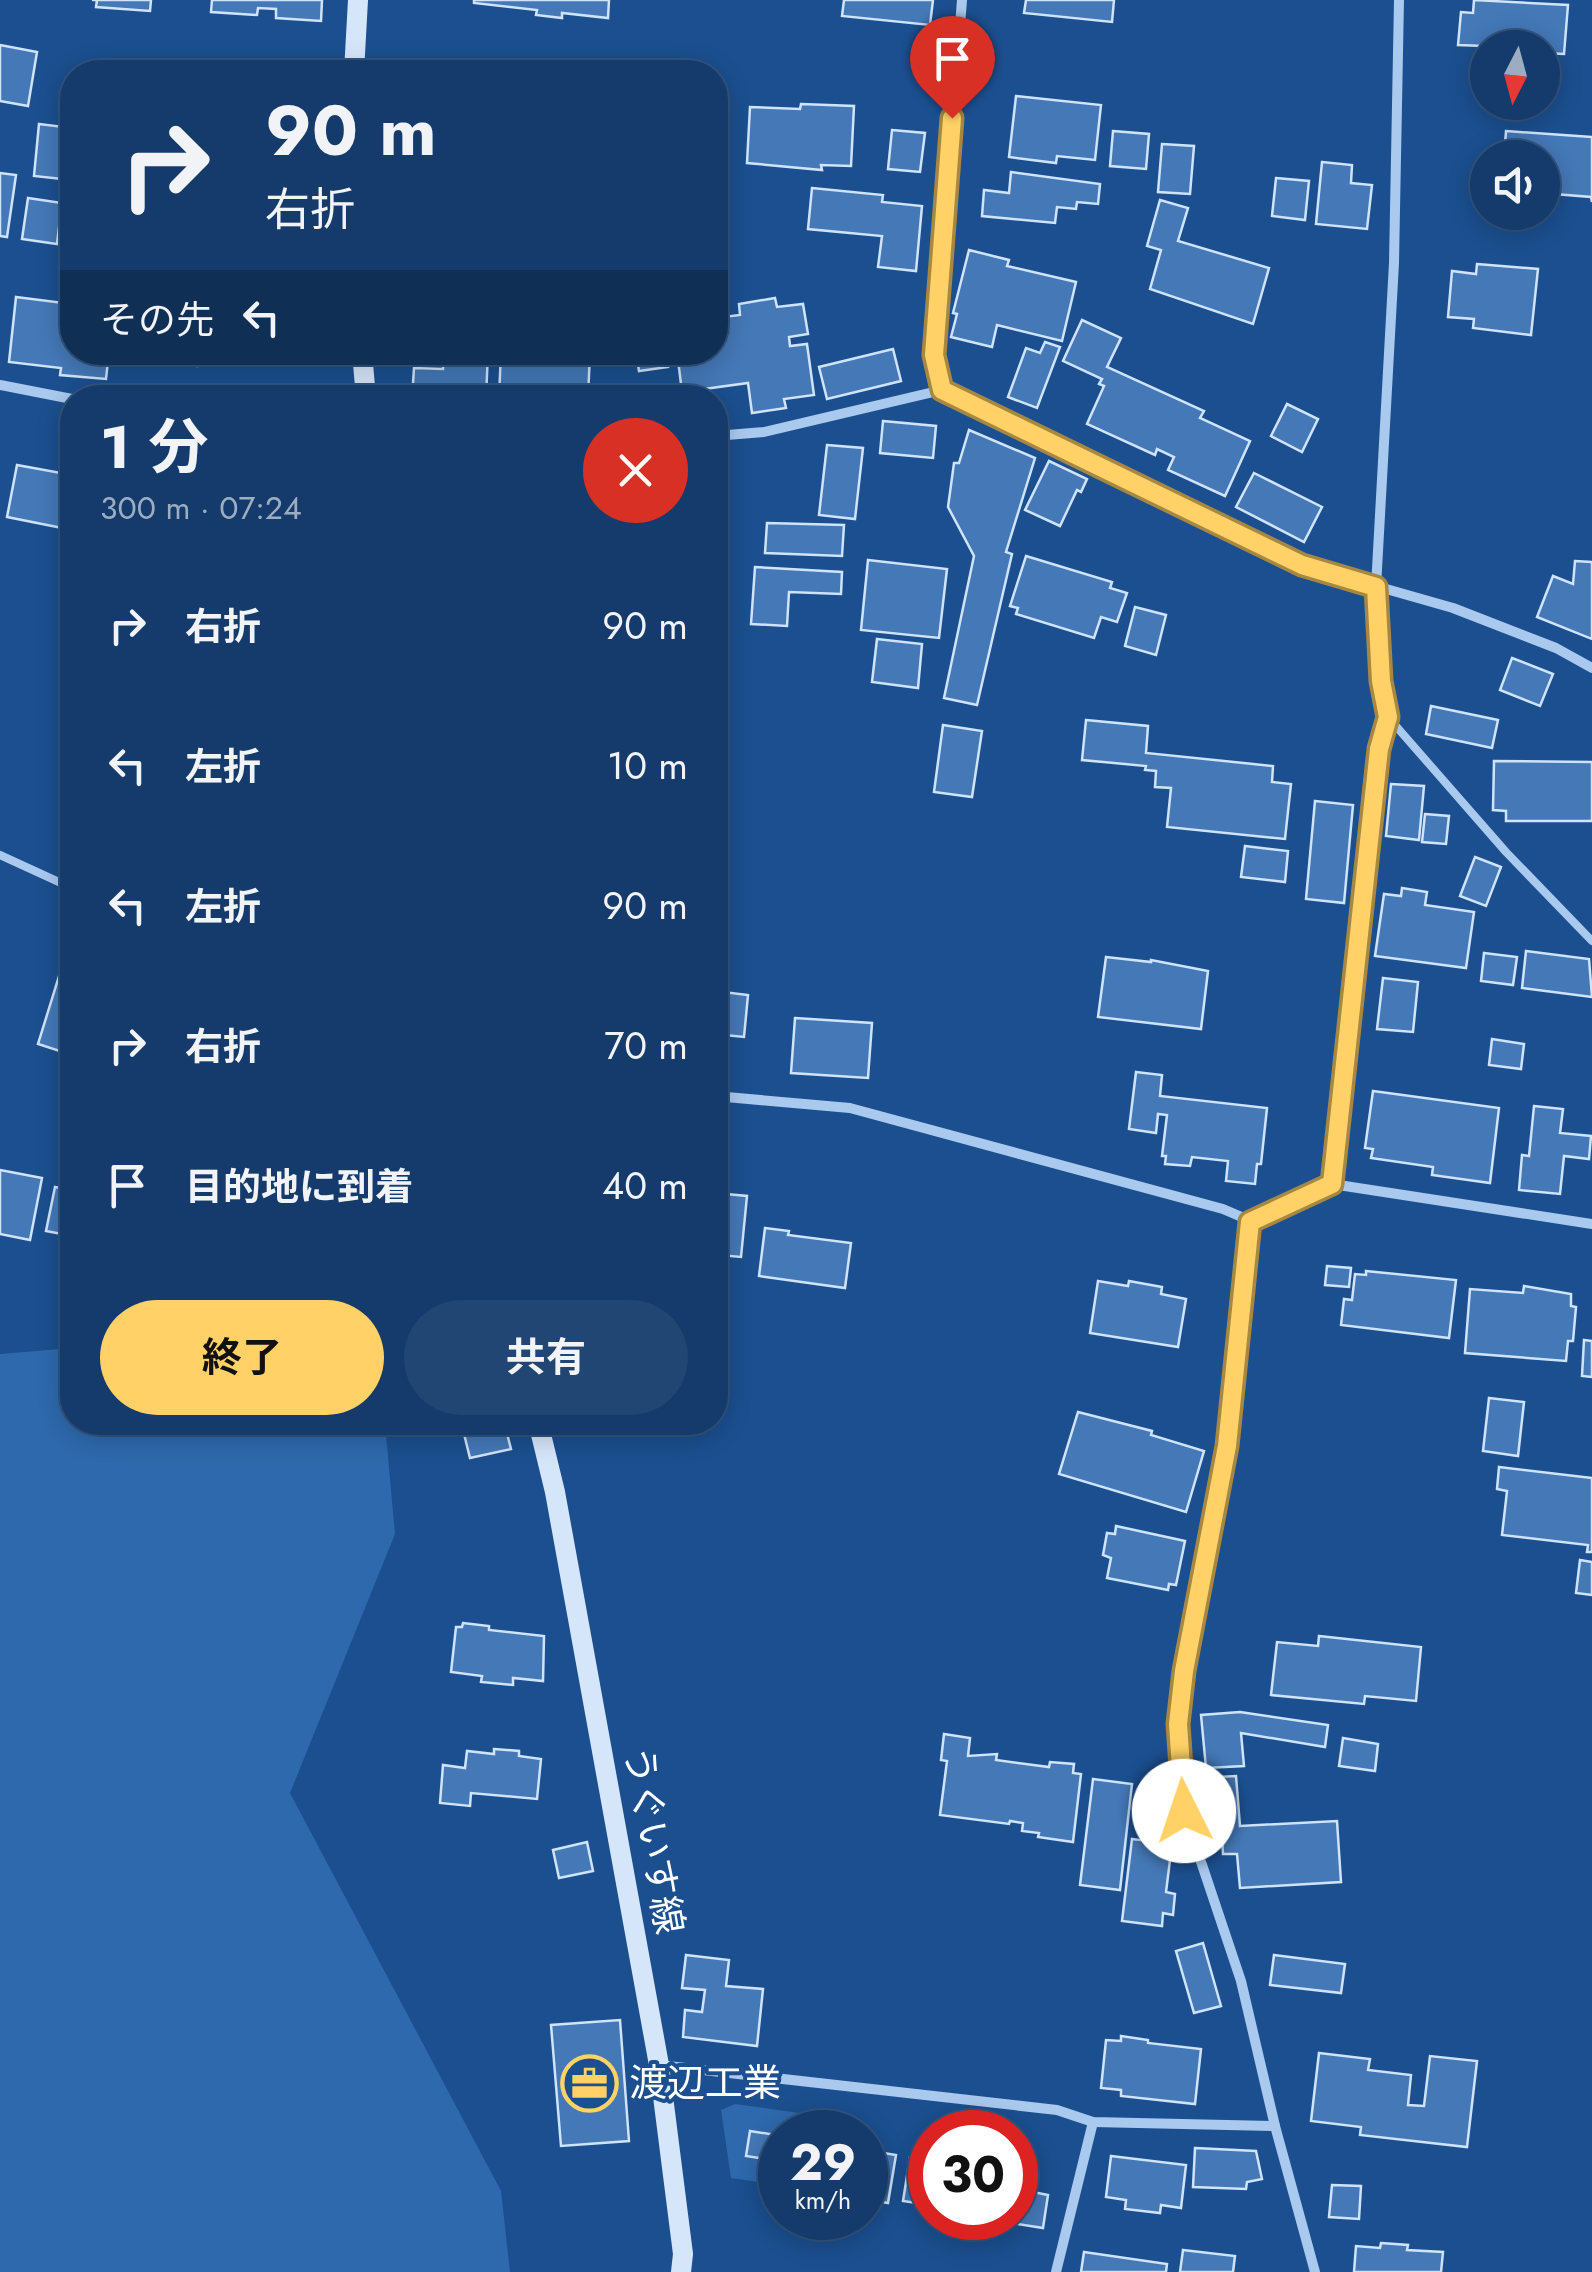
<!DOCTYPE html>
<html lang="ja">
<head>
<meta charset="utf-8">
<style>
	body { margin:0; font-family:Jost,"Noto Sans JP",sans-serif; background:#214673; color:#f1f3f6; height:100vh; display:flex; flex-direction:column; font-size:38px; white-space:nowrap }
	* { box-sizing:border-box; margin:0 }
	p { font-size:32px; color:#9dadc1 }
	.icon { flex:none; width:55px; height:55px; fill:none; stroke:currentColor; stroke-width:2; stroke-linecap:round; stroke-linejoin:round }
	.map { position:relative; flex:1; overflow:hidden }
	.details { position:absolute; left:60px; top:385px; width:668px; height:1050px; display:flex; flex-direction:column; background:#143b6b; border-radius:40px; box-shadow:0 5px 25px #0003,0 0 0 2px #33557e }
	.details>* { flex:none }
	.banner { position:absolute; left:60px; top:60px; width:668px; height:305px; border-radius:40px; box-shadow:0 5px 25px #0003,0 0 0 2px #33557e; background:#143b6b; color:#f1f3f6; overflow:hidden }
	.needle { width:65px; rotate:186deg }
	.buttons { position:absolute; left:1470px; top:30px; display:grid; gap:20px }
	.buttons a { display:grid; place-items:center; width:90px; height:90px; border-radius:50%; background:#143b6b; box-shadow:0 5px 25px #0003,0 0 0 2px #33557e; font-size:50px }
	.speed { position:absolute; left:758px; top:2110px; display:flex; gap:20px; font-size:50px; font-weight:700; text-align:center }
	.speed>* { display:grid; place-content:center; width:130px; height:130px; border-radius:50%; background:#143b6b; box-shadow:0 5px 25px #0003,0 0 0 2px #33557e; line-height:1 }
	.speed small { font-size:25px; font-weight:400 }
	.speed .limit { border:15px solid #d22; background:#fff; color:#111 }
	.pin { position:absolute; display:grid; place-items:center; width:85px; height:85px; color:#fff; margin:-102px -42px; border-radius:50% 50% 50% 0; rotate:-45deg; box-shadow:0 0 10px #0007 }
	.pin .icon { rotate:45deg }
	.me { position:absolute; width:110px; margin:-55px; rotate:356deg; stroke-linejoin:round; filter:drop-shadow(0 0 8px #0008) }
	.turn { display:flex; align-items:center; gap:35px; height:210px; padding:0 40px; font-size:45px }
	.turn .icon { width:130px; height:130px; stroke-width:2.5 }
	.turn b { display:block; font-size:70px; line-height:85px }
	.then { display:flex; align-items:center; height:95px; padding:0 40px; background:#0003; gap:20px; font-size:38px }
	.round { display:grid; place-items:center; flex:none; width:105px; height:105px; border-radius:52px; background:#214673 }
	.overview { display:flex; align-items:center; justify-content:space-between; height:170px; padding:0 40px }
	h1 { font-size:60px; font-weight:700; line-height:75px }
	.cta { display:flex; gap:20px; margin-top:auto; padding:20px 40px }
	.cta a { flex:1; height:115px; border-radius:60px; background:#ffd166; color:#111; font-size:40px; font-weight:700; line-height:115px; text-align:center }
	.cta a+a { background:#214673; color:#f1f3f6 }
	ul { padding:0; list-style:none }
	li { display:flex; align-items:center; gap:30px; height:140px; padding:0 40px }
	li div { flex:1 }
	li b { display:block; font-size:38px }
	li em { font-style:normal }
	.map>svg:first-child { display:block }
	.green { fill:#2e69ad }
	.building { fill:#4478b7; stroke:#cfe3fa; stroke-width:2.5 }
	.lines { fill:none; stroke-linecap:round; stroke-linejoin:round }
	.lane { stroke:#a9c9ee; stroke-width:8 }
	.street { stroke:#a9c9ee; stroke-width:10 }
	.secondary { stroke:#d6e6fa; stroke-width:20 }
	.route-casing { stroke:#a68842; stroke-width:25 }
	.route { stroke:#ffd166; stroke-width:18 }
	.labels { text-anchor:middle; stroke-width:8; stroke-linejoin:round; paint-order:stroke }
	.street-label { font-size:38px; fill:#fff; stroke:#1b4f8f }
	.poi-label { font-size:38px; fill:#fff; stroke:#1b4f8f; text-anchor:start }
</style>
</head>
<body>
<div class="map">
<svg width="1592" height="2272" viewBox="0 0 1592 2272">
	<rect width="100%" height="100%" fill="#1b4f8f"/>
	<g class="green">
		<polygon points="72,1348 72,1422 385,1423 395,1534 290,1793 501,2191 510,2272 0,2272 0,1354"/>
		<polygon points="735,2104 806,2114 803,2132 780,2132 780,2185 731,2178 721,2110"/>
	</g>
	<g class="building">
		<polygon points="92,0 151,0 150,11 96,7 97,0"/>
		<polygon points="212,0 322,0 321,21 276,18 276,9 258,8 257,15 211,12"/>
		<polygon points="474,0 609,0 608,18 562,13 562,18 536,15 537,10 474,3"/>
		<polygon points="844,0 933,0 930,25 842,16"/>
		<polygon points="1026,0 1114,0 1112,22 1024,13"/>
		<polygon points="1474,0 1568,5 1564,54 1542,53 1542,48 1458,45 1461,12 1473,13"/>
		<polygon points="0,45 37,52 28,106 0,101"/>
		<polygon points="1016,96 1101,105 1095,160 1057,156 1056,163 1009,157"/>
		<polygon points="801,104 854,106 851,166 821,165 822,170 747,163 750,107 800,109"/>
		<polygon points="39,124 72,128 72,180 34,176"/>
		<polygon points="892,130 925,133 920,172 888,169"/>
		<polygon points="1113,131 1149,134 1146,169 1110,166"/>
		<polygon points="1506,131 1592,137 1592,202 1591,197 1542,193 1542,158 1504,158"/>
		<polygon points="1162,144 1194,146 1190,194 1158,192"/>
		<polygon points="1322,162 1352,165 1351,183 1372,185 1367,229 1316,224"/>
		<polygon points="1011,172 1100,184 1098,204 1077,202 1076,209 1057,207 1055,223 982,216 984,190 1009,193"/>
		<polygon points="0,173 16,175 7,237 0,236"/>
		<polygon points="1276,178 1309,181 1305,220 1272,216"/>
		<polygon points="812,188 883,195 882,202 922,206 916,271 878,267 882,236 808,229"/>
		<polygon points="28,198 62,203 57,244 22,239"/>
		<polygon points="1160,200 1188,208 1178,241 1269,268 1253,324 1150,289 1161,250 1147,246"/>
		<polygon points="969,250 1009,260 1007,266 1076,282 1062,341 997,325 992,347 951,337 957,314 953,313"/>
		<polygon points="1477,264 1538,269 1531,335 1473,328 1474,319 1448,317 1452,271 1476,274"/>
		<polygon points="16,297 72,304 72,352 109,352 106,379 60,375 61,368 9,362"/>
		<polygon points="775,298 777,307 803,304 808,334 789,337 790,346 807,344 814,395 784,399 786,408 752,413 748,383 682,392 677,352 715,352 715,318 740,315 739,304"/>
		<polygon points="1082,320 1121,338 1107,367 1204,411 1200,418 1250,441 1225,496 1168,470 1174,457 1157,449 1155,455 1087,424 1104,386 1099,384 1102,379 1063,361"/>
		<polygon points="1045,342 1060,347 1037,408 1008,397 1026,348 1040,353"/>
		<polygon points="893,349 901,381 827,399 819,367"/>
		<polygon points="149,352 199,352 197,366 148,362"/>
		<polygon points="454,352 488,352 486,398 412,398 414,368 443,369 444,354"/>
		<polygon points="501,352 590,352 588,398 499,398"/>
		<polygon points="636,352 666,352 668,367 639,371"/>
		<polygon points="1287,404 1318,419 1302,452 1271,436"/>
		<polygon points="883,421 936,426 933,458 880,453"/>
		<polygon points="969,430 1035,458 1006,552 1012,554 977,705 944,698 974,556 948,507 954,463 959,463"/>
		<polygon points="827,445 863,448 855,519 819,515"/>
		<polygon points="1049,461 1087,479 1081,492 1077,490 1060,526 1025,510"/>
		<polygon points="17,465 72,475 72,530 7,517"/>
		<polygon points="1254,473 1322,507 1304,542 1236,507"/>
		<polygon points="767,523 844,525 842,556 765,553"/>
		<polygon points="1026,556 1112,582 1110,588 1127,593 1117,622 1101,617 1094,638 1016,614 1018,608 1010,606"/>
		<polygon points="868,560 947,569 939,638 861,630"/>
		<polygon points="1575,561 1592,562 1592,639 1537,617 1553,576 1573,584"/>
		<polygon points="755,567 842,572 841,594 789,592 787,626 751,624"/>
		<polygon points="1135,607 1166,615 1156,655 1125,646"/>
		<polygon points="877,639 922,644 918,688 872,682"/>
		<polygon points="1512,658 1553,674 1540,706 1500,690"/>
		<polygon points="1431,706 1498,720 1492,748 1426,734"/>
		<polygon points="1086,720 1148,726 1146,753 1273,766 1272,782 1291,784 1285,839 1167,827 1171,788 1155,787 1156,771 1145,770 1146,766 1082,760"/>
		<polygon points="943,725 982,731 972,797 934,792"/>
		<polygon points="1494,761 1592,762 1592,821 1506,821 1506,811 1493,810"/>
		<polygon points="1391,784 1424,786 1419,840 1386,836"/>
		<polygon points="1315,801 1353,805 1344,903 1306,899"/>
		<polygon points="1425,814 1449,816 1446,844 1422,842"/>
		<polygon points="1245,846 1288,851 1285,882 1241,877"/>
		<polygon points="1475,857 1501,867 1486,906 1460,896"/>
		<polygon points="1402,888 1427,892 1425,905 1474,912 1466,968 1375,956 1384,894 1401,896"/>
		<polygon points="1526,951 1589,959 1592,997 1522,988"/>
		<polygon points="1484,953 1517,957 1513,985 1481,981"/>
		<polygon points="1106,957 1151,962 1151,960 1208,971 1201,1029 1098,1017"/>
		<polygon points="64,960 72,962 72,1055 38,1044"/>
		<polygon points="1383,978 1418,982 1413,1032 1377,1029"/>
		<polygon points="715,991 748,995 744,1037 715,1034"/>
		<polygon points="795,1018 872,1023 868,1078 791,1073"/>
		<polygon points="1492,1039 1524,1044 1521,1069 1489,1065"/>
		<polygon points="1136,1072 1162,1075 1160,1096 1267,1108 1261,1164 1257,1164 1255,1184 1226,1181 1228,1161 1192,1157 1190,1166 1165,1164 1166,1156 1162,1156 1167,1115 1158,1114 1156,1133 1129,1129"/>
		<polygon points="1373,1091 1499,1108 1490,1183 1432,1175 1433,1167 1371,1158 1373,1149 1365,1148"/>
		<polygon points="1534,1106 1563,1109 1560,1133 1591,1136 1589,1159 1564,1156 1560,1194 1519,1190 1522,1155 1529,1156"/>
		<polygon points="0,1170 42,1178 30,1240 0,1234"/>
		<polygon points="55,1187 72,1190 72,1236 46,1231"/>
		<polygon points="715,1193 747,1196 741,1257 719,1255 718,1279 715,1279"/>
		<polygon points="765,1228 789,1231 788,1235 851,1243 845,1288 759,1276"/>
		<polygon points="1327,1266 1351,1268 1349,1287 1325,1285"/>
		<polygon points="1366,1271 1456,1280 1449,1338 1341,1325 1344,1299 1352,1300 1355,1274 1366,1275"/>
		<polygon points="1098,1281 1128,1286 1129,1281 1162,1287 1161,1294 1186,1299 1178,1347 1090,1333"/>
		<polygon points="1524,1286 1571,1294 1571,1306 1576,1307 1573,1341 1568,1341 1566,1361 1465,1353 1470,1289 1523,1293"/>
		<polygon points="1584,1340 1592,1341 1592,1377 1582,1376"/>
		<polygon points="1489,1398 1524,1402 1518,1456 1483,1451"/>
		<polygon points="1078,1412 1152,1431 1151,1435 1204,1451 1186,1512 1059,1474"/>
		<polygon points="475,1422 504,1422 511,1449 470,1458 462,1426"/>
		<polygon points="1499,1467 1592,1478 1592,1552 1587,1552 1588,1545 1502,1535 1507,1491 1497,1489"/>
		<polygon points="1116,1526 1185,1541 1176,1585 1169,1584 1168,1590 1107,1578 1111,1558 1103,1555 1107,1533 1115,1534"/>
		<polygon points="1580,1560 1592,1562 1592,1595 1576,1593"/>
		<polygon points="463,1623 489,1626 489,1630 544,1636 543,1681 513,1678 513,1685 481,1682 482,1676 451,1672 456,1627 462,1627"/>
		<polygon points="1319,1636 1421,1647 1416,1701 1365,1696 1364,1704 1271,1695 1277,1642 1318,1646"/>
		<polygon points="1240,1712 1328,1725 1325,1747 1241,1733 1244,1766 1206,1768 1201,1715"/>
		<polygon points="944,1734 970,1738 968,1756 997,1754 996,1760 1049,1767 1050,1762 1074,1764 1073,1773 1081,1774 1073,1842 1038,1837 1039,1833 1022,1831 1023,1823 1010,1821 1009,1824 940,1815 947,1761 941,1760"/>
		<polygon points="1343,1738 1378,1744 1375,1771 1339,1766"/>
		<polygon points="494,1749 519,1751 519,1756 541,1759 537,1799 471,1793 470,1806 440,1803 443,1765 465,1768 467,1751 494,1754"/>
		<polygon points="1236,1776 1240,1826 1337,1821 1341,1882 1240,1888 1237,1854 1223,1854 1219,1777"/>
		<polygon points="1093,1779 1132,1784 1120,1890 1080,1885"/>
		<polygon points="1132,1839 1172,1844 1166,1892 1175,1894 1173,1915 1163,1913 1162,1926 1122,1921"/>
		<polygon points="587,1842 593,1871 559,1878 553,1850"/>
		<polygon points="1203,1943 1221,2006 1194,2013 1176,1951"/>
		<polygon points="686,1955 729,1960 726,1986 763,1989 757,2046 683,2037 685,2010 702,2012 705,1990 682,1988"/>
		<polygon points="1274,1955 1345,1964 1341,1993 1270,1985"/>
		<polygon points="620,2020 629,2141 561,2146 551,2025"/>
		<polygon points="1121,2036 1148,2040 1148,2043 1201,2049 1195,2104 1121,2096 1121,2090 1101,2088 1106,2040 1121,2041"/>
		<polygon points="1319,2053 1370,2059 1368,2070 1411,2075 1408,2105 1424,2106 1430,2056 1477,2061 1467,2147 1360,2135 1361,2127 1311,2121"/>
		<polygon points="750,2131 776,2135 773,2160 746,2156"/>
		<polygon points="1015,2143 1026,2145 1022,2170 1036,2172 1033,2192 1048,2195 1043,2228 980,2218 1015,2218"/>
		<polygon points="1195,2148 1256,2151 1262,2179 1247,2182 1246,2189 1193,2187"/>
		<polygon points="865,2150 896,2155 888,2203 865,2199"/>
		<polygon points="1111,2156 1186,2165 1181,2208 1161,2205 1160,2213 1125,2209 1126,2200 1106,2197"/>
		<polygon points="910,2157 930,2160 930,2205 903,2201"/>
		<polygon points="1332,2185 1361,2186 1359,2219 1329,2217"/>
		<polygon points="1381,2243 1408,2245 1407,2250 1443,2252 1441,2272 1354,2272 1356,2246 1380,2248"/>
		<polygon points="1183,2250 1235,2256 1233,2272 1180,2272"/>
		<polygon points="1084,2252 1167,2264 1166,2272 1081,2272"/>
	</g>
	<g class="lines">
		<g class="lane">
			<polyline points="1388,717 1506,852 1592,941"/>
			<polyline points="0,855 72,888"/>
		</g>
		<g class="street">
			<polyline points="0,385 72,399"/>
			<polyline points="942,390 934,355 962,0"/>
			<polyline points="715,436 764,432 942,390 1302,565 1453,608 1556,648 1592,668"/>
			<polyline points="715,1096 850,1108 1223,1209 1251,1221"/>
			<polyline points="1332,1184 1379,749 1388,717 1381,681 1376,587 1394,263 1399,0"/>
			<polyline points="659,2065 1057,2110 1093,2122 1275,2126"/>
			<polyline points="1056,2272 1093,2122"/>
			<polyline points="1315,2272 1275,2126 1241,1981 1184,1811 1178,1725 1184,1671 1227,1446 1251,1221 1332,1184 1592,1224"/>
		</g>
		<g class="secondary">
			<polyline points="354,72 358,0"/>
			<polyline points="362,352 366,398"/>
			<polyline points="538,1422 555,1492 659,2065 683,2254 681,2272"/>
		</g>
	</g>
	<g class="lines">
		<defs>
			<polyline id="route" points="952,118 934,355 942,390 1302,565 1376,587 1381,681 1388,717 1379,749 1332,1184 1250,1222 1227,1446 1184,1671 1178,1724 1184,1811"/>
		</defs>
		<use href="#route" class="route-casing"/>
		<use href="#route" class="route"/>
	</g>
	<defs>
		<symbol id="office-ring" viewBox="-11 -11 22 22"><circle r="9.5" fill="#1b4f8f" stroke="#ffd166" stroke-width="1.5"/><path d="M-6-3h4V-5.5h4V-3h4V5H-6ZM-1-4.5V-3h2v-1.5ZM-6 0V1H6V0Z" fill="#ffd166"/></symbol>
	</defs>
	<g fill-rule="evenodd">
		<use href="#office-ring" x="558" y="2052" width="63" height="63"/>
	</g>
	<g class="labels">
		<g class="street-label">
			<text transform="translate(654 1840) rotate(80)" y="13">うぐいす線</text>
		</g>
		<g class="poi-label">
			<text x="629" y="2096">渡辺工業</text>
		</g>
	</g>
</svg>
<div class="buttons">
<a><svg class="needle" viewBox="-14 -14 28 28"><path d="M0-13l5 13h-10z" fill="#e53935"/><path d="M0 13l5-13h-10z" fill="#9dadc1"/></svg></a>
<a><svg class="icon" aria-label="sound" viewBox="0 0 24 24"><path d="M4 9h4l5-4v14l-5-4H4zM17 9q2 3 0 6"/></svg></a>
</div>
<div class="speed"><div>29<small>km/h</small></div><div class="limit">30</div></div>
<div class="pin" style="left:952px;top:118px;background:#d93025"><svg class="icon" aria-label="arrive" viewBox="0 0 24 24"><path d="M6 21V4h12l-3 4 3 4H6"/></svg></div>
<svg class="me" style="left:1184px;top:1811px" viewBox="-20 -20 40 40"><circle r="19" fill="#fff"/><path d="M0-13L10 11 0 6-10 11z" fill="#ffd166"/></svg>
<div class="banner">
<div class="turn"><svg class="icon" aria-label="right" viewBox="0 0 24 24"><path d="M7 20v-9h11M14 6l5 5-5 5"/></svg><div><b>90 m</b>右折</div></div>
<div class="then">その先<svg class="icon" aria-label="left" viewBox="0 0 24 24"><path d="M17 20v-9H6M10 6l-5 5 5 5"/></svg></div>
</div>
<section class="details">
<div class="overview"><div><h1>1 分</h1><p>300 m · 07:24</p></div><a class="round" style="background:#d93025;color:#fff"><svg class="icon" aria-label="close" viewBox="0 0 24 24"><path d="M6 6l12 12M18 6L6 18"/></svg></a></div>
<ul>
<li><svg class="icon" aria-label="right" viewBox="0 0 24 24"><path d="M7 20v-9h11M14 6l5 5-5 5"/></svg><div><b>右折</b></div><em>90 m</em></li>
<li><svg class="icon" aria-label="left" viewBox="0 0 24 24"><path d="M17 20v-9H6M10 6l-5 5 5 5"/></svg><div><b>左折</b></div><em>10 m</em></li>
<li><svg class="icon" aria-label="left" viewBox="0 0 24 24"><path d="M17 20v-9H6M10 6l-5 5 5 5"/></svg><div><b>左折</b></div><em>90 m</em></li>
<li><svg class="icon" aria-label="right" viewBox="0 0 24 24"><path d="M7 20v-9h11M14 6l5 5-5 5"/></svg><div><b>右折</b></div><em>70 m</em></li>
<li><svg class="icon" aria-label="arrive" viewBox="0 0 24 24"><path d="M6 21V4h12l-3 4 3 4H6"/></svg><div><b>目的地に到着</b></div><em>40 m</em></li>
</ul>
<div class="cta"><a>終了</a><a>共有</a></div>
</section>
</div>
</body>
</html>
